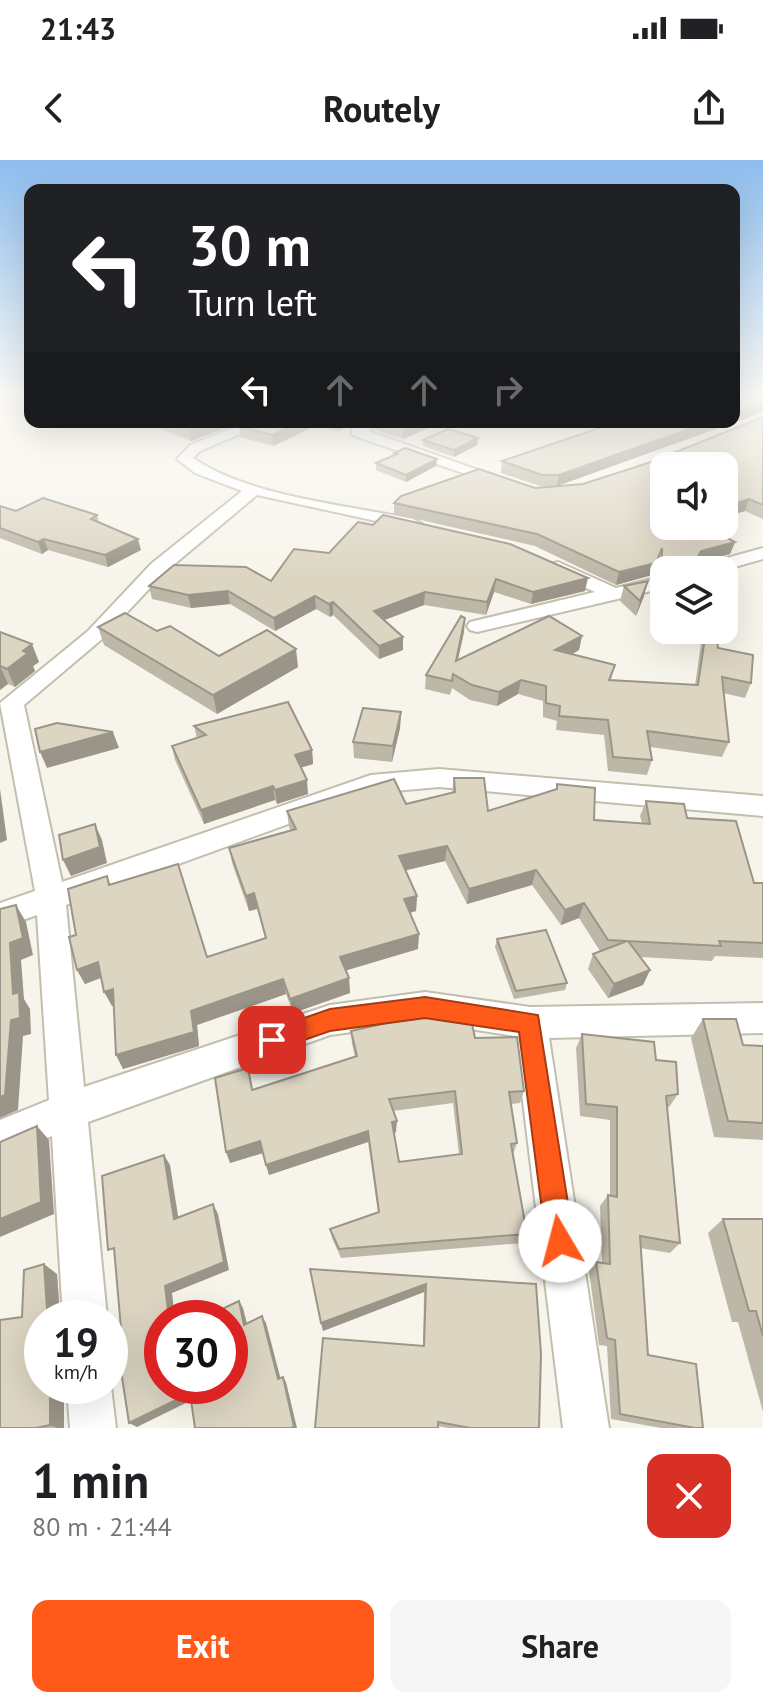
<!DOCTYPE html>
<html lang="en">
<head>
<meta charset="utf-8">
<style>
	body { margin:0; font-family:"PT Sans",sans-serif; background:#f6f6f6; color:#202124; height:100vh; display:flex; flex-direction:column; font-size:30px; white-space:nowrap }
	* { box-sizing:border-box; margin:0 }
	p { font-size:26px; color:#757577 }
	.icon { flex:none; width:44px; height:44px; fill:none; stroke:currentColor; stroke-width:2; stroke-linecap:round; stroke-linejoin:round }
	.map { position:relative; height:1268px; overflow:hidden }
	.side { display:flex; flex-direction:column; background:#fff; flex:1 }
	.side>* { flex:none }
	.top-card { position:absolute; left:24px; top:24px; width:716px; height:244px; border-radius:16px; box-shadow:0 8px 32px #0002; background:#202124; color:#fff; overflow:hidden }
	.tools { position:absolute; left:650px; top:292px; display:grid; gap:16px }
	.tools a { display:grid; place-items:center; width:88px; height:88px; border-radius:16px; background:#fff; box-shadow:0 8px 32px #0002; font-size:40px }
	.speed { position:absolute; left:24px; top:1140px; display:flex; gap:16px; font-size:40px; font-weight:700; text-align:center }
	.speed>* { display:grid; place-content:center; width:104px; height:104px; border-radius:50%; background:#fff; box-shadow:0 8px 32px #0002; line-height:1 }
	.speed small { font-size:20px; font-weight:400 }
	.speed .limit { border:12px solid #d22; background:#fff; color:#111 }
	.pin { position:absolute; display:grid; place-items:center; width:68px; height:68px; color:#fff; margin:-34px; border-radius:16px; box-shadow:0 4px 12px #0006 }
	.me { position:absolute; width:88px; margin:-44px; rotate:352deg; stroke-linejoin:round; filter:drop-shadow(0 0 6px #0008) }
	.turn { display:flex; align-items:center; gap:28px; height:168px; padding:0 32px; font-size:36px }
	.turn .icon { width:104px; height:104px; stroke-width:2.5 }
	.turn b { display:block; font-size:56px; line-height:68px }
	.lanes { display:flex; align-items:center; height:76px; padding:0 32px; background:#0003; justify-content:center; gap:40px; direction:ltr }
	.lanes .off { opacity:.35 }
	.round { display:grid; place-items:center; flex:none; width:84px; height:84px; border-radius:16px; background:#f6f6f6 }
	.headline { display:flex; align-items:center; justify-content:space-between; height:136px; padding:0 32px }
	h1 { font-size:48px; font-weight:800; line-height:60px }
	.button { display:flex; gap:16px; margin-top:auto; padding:16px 32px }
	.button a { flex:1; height:92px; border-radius:16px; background:#ff5a1a; color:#fff; font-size:32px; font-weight:800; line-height:92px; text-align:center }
	.button a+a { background:#f6f6f6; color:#202124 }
	.status { display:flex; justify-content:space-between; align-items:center; height:56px; padding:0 40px; background:#fff; direction:ltr }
	.status svg { height:22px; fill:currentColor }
	header { display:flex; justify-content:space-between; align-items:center; height:104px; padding:0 32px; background:#fff; font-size:36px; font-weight:800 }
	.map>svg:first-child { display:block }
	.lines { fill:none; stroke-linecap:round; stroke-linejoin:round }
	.minor-casing { stroke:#c3bead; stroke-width:4 }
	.minor { fill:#fff; fill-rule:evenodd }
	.wall { fill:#bdb7a7; fill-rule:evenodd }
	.shaded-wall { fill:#9a9588 }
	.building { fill:#dcd5c2; stroke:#9a9588; stroke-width:2; fill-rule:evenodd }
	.route { fill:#ff5a1a; stroke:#a63a11; stroke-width:2 }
</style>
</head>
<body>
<div class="status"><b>21:43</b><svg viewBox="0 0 49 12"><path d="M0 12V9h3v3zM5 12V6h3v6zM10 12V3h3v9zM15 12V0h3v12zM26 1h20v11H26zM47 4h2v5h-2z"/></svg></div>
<header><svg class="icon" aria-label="back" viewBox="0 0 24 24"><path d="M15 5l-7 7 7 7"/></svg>Routely<svg class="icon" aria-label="share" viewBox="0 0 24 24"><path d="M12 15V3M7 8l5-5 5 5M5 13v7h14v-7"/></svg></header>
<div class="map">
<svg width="763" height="1268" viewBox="0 0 763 1268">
	<rect width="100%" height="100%" fill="#f7f5eb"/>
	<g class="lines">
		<defs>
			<g id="minor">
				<path d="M 249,262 L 261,265 L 200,291 L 193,298 C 250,337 346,345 413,359 L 422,364 L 413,369 L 257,335 L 165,412 L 102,479 L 24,545 L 62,722 L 371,615 L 439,609 L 763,636 L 763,656 L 439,627 L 373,633 L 66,745 L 84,927 L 330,845 L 425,832 L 530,847 L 763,843 L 763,873 L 549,878 L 609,1268 L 563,1268 L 515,876 L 425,862 L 330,875 L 88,962 L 107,1158 L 63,1158 L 52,976 L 0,998 L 0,960 L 49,940 L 37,755 L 0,768 L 0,743 L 35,731 L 0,543 L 88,471 L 151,404 L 242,331 L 195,313 L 177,299 L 190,285 Z"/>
				<polygon points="363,262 380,262 368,271 512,322 498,325 352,275 352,269"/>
				<polygon points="763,388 763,399 724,410 696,410 698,406"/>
				<polygon points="558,402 616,428 664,416 664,428 477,472 470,470 467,466 470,462 595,432 551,412 551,404"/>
				<polygon points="110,1219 116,1268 70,1268 67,1226 110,1226"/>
			</g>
		</defs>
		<use href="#minor" class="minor-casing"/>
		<use href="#minor" class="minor"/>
	</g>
	<g class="wall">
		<polygon points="763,237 763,252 557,326 540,326 501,313 502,301 615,263 613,262 734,262"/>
		<polygon points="763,257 763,359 745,351 724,357 724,306 664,366 735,382 730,394 697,403 693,410 664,410 664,414 658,414 658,400 652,415 616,425 535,386 394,354 394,343 583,324 651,302"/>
		<polygon points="151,262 242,262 191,281 151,265"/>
		<polygon points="248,262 357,262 338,271 317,265 273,286 240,277 239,266"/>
		<polygon points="375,262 443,262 403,279 375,270"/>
		<polygon points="478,278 477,285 454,297 423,286 423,280"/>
		<polygon points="394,293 437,299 436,306 406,322 376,310 376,303 394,295"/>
		<polygon points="0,346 16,351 97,355 99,362 141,390 108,407 48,390 42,394 0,378"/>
		<polygon points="294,389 585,431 531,444 494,432 486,455 424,445 384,460 403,490 379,499 333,455 330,457 316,449 275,471 230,444 191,448 152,439 149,426 271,421"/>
		<polygon points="664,418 664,462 659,463 658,432 662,419"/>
		<polygon points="624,426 644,436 636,456 620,441"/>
		<polygon points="98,467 157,471 219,496 298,507 217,554 104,485"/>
		<polygon points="704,470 716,470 718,488 751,523 745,538 723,533 729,582 722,597 650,587 652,600 647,615 608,611 604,575 556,570 557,561 543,557 543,541 518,534 497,546 470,540 452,528 450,535 425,529 426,515 464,472 458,500 582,476 579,490 571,495 615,505 611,520 695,525 702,477"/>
		<polygon points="0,472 39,502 33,506 35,511 15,527 8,524 0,530"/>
		<polygon points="401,552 400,568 392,602 354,598 353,582"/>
		<polygon points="194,566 312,590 313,604 301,607 308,634 277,644 275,640 204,664 175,600 172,586 197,578"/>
		<polygon points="454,618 488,651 642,663 640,656 646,641 687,658 754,723 763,723 763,798 715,796 712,801 640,797 650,810 643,825 608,838 588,809 593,794 600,791 579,758 561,765 532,725 467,744 445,701 406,710 417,736 416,751 409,753 418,789 346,810 349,818 350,833 293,853 286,834 197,865 199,886 123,909 113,845 112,846 101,818 85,824 77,810 76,775 107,716 111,725 207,797 265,778 257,749 249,751 232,703 229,688 291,671 289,667 287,651 406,644 452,633"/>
		<polygon points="497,779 567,823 565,830 514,839 495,787"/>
		<polygon points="703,859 743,885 763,886 763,980 714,977 691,878"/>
		<path d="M 351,871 L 475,878 L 524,931 L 520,943 L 511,944 L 517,983 L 513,995 L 527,1074 L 522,1083 L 341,1098 L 332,1078 L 330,1069 L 378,1052 L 368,982 L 269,1015 L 263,993 L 230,1003 L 251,920 L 253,930 L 355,897 L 352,884 ZM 453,943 L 459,994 L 399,1002 L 394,973 L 396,972 L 393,951 Z"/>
		<polygon points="582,874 656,900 678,934 669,947 667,947 680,1083 670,1093 640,1088 648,1195 703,1268 661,1268 611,1259 607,1186 599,1185 589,1111 596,1102 602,1103 600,1046 608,1035 610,1035 610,960 580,956 576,888"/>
		<polygon points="723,1059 763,1059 763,1252 738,1162 732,1162 708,1073"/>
		<polygon points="310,1109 536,1124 539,1268 448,1268 438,1266 423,1186 424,1132 323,1171"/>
		<polygon points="57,1114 60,1152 64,1152 72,1158 42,1158 64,1226 64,1268 0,1268 22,1157"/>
	</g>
	<g class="shaded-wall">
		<polygon points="763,243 763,252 557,326 559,315 709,262 734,262 734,253"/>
		<polygon points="212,262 242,262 191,281 189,270"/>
		<polygon points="300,262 317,262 317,265 273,286 272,275"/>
		<polygon points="337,262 357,262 338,271"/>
		<polygon points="418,262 443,262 403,279 403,268"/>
		<polygon points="478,278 477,285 454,297 454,290"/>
		<polygon points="437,299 436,306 406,322 406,315"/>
		<polygon points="749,339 745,351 724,357 724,347"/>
		<polygon points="44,379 48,390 42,394 38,382"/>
		<polygon points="138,379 141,390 108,407 105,395"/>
		<polygon points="735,382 730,394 697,403 693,410 670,410 671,406 701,391"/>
		<polygon points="662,388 652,415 616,425 619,412"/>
		<polygon points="588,418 585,431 531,444 533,432"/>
		<polygon points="496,419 494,432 486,455 487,442"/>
		<polygon points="648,421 644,436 636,456 640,441"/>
		<polygon points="228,431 230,444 191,448 188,435"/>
		<polygon points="425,432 424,445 374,464 374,451"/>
		<polygon points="315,436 316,449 275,471 274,458"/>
		<polygon points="333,442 333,455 330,457 329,444"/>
		<polygon points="663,450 664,450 664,462 659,463"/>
		<polygon points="465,458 464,472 454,516 456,501"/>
		<polygon points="582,476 579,490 552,505 555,490"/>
		<polygon points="403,477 403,490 379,499 379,486"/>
		<polygon points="32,484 39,502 33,506 35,511 15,527 7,509 23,491"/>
		<polygon points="296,489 298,507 217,554 213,535"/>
		<polygon points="0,506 8,524 0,530"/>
		<polygon points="521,520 518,534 497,546 499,532"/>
		<polygon points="401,552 400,568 392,602 393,586"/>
		<polygon points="113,572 119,588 47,608 40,592"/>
		<polygon points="312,590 313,604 297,609 295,595"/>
		<polygon points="307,620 308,634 277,644 275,630"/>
		<polygon points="273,626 275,640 204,664 201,650"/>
		<polygon points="0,629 7,680 0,683"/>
		<polygon points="95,664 102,680 107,703 71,716 63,700"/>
		<polygon points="447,686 445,701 399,712 399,696"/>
		<polygon points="536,710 532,725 467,744 469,729"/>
		<polygon points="254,733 257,749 249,751 246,736"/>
		<polygon points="417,736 416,751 403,755 404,739"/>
		<polygon points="584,743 579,758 561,765 565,750"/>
		<polygon points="16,745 26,762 33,795 21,800 24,839 30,849 31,874 23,876 18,950 0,958 0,937 11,860 13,834 10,783"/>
		<polygon points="419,774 418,789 341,812 340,797"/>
		<polygon points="98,802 105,816 85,824 77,810"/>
		<polygon points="650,810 643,825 608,838 614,824"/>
		<polygon points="349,818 350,833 293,853 290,839"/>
		<polygon points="283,819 286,834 197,865 199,886 123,909 116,895 191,851"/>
		<polygon points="113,829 120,843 112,846 104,832"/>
		<polygon points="397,961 396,972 392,974 392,962"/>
		<polygon points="37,966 49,980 54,1054 0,1077 0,1059"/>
		<polygon points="368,971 368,982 269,1015 266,1005"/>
		<polygon points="260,981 263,993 230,1003 226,992"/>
		<polygon points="164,995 170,1005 180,1068 174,1059"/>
		<polygon points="213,1044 218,1054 229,1110 172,1133 175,1158 169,1158 165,1126"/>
		<polygon points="44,1104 57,1114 60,1158 47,1149"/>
		<polygon points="426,1124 424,1132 323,1171 321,1163"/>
		<polygon points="239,1141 243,1148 249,1172 244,1165"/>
		<polygon points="64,1152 72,1158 63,1158"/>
		<polygon points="262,1156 266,1163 282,1224 278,1219"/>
		<polygon points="283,1217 286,1222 297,1268 291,1268"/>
		<polygon points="50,1226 64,1226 64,1268 58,1268 50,1265"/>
		<polygon points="190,1233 196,1238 137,1267 129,1263"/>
	</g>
	<g class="building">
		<polygon points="734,237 763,237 763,243 734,253"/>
		<polygon points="763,257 763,345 749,339 724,347 724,306 664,306 664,366 704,366 735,382 701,391 697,398 671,406 670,401 662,402 662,388 656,403 619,412 537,374 394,343 401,336 479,309 535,328 583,324 651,302"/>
		<polygon points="169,262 212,262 189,270"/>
		<polygon points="248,262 300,262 272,275 239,266"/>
		<polygon points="384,262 418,262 403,268"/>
		<polygon points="617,262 709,262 559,315 542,315 502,301"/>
		<polygon points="448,269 478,278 454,290 423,280"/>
		<polygon points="405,288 437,299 406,315 376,303 397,294 394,293"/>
		<polygon points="43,338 97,355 91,359 138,379 105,395 44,379 38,382 0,368 0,346 16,351"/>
		<polygon points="383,355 510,384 588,418 533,432 496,419 487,442 425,432 374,451 403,477 379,486 333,442 329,444 315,436 274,458 228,431 188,435 149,426 174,405 246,407 271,421 294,389 329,393 358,362 373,365"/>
		<polygon points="664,418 664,450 663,450 662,419"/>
		<polygon points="648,421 640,441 624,426"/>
		<polygon points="125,453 157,471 170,466 219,496 267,470 296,489 213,535 98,467"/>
		<polygon points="461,456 465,458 456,501 549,456 582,476 555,490 615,505 609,520 698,525 706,470 716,470 718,488 753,495 751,523 722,517 729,582 647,571 652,600 613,597 608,560 559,556 560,546 546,543 546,526 521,520 499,532 472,525 453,514 452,521 426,515"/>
		<polygon points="0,472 32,484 23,491 28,493 7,509 0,506"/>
		<polygon points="288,542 312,590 295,595 307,620 275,630 273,626 201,650 172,586 206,575 194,566"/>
		<polygon points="363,548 401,552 393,586 353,582"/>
		<polygon points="57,563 113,572 40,592 35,569"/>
		<polygon points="454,618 484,618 488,651 557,629 557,624 595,628 594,660 650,664 646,641 684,644 687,658 736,661 754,723 763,723 763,783 719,781 721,786 628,781 650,810 614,824 593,794 627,781 608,780 584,743 565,750 536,710 469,729 447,686 399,696 417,736 404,739 419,774 340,797 349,818 290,839 283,819 191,851 194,872 116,895 113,829 104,832 98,802 77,810 69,777 76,775 68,729 107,716 109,725 178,704 207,797 266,778 254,733 246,736 229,688 296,669 287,651 394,619 406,644 455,632"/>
		<polygon points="95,664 100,687 63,700 59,675"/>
		<polygon points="16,745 23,778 10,783 13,834 19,832 20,858 11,860 5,935 0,937 0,749"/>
		<polygon points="546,770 567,823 516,831 497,779"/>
		<path d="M 448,855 L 471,859 L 475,878 L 517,877 L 524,931 L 509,932 L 517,983 L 511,984 L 527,1074 L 339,1089 L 330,1069 L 379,1052 L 368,971 L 266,1005 L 260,981 L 226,992 L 215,918 L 248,908 L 252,930 L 357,896 L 351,871 L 391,862 ZM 455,931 L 462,994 L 399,1002 L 392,962 L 397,961 L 389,939 Z"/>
		<polygon points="703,859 736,859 743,885 763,886 763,963 728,961"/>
		<polygon points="582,874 654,882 656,900 676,902 678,934 666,936 680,1083 640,1076 648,1195 696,1204 703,1268 695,1268 620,1254 615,1180 607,1178 596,1102 610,1104 608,1035 617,1037 617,947 586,944"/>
		<polygon points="37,966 41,1042 0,1059 0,982"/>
		<polygon points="164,995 174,1059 213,1044 224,1102 165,1126 169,1158 162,1158 162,1226 230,1226 230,1158 203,1158 239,1141 244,1165 262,1156 278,1219 283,1217 294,1267 291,1268 195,1268 190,1233 129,1263 120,1204 124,1203 114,1088 108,1090 102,1016"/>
		<polygon points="723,1059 763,1059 763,1176 756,1151 749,1151"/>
		<polygon points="44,1104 47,1149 64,1152 63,1158 42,1158 42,1226 50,1226 50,1265 36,1268 0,1268 0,1160 22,1157 24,1110"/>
		<polygon points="310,1109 536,1124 541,1194 539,1268 470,1268 438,1262 438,1268 315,1268 323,1178 424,1186 426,1124 321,1163"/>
	</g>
	<linearGradient id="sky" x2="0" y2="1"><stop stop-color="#8dbdee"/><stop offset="0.57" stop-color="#fbfaf6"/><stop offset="1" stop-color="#fbfaf6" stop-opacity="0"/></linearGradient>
	<rect width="763" height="415" fill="url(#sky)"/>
	<polygon class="route" points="425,837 538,855 574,1081 570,1091 560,1095 550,1091 546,1081 519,872 425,858 330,871 272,891 264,888 260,880 264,872 330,849"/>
</svg>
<div class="tools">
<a><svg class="icon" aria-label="sound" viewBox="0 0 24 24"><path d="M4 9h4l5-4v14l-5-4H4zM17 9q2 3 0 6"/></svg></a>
<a><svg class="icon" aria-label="layers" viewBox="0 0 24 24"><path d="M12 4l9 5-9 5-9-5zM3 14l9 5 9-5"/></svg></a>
</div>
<div class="speed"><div>19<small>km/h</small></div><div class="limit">30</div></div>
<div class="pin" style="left:272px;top:880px;background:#d93025"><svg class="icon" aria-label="arrive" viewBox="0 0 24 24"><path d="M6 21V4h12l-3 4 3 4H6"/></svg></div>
<svg class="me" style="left:560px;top:1081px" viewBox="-20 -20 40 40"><circle r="19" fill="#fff"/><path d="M0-13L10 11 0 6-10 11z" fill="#ff5a1a"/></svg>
<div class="top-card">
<div class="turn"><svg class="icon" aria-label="left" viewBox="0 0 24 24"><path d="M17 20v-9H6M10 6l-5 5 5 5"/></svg><div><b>30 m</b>Turn left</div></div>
<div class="lanes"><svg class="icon" aria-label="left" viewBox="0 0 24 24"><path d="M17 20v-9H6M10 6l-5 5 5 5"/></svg><svg class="icon off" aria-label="ahead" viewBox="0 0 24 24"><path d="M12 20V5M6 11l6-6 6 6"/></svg><svg class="icon off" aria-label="ahead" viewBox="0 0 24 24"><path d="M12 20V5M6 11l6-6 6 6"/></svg><svg class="icon off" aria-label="right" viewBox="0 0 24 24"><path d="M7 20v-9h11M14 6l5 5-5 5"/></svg></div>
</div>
</div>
<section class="side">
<div class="headline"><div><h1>1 min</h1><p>80 m · 21:44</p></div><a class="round" style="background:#d93025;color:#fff"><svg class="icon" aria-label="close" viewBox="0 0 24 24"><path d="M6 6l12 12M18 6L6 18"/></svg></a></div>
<div class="button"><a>Exit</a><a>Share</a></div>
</section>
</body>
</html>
